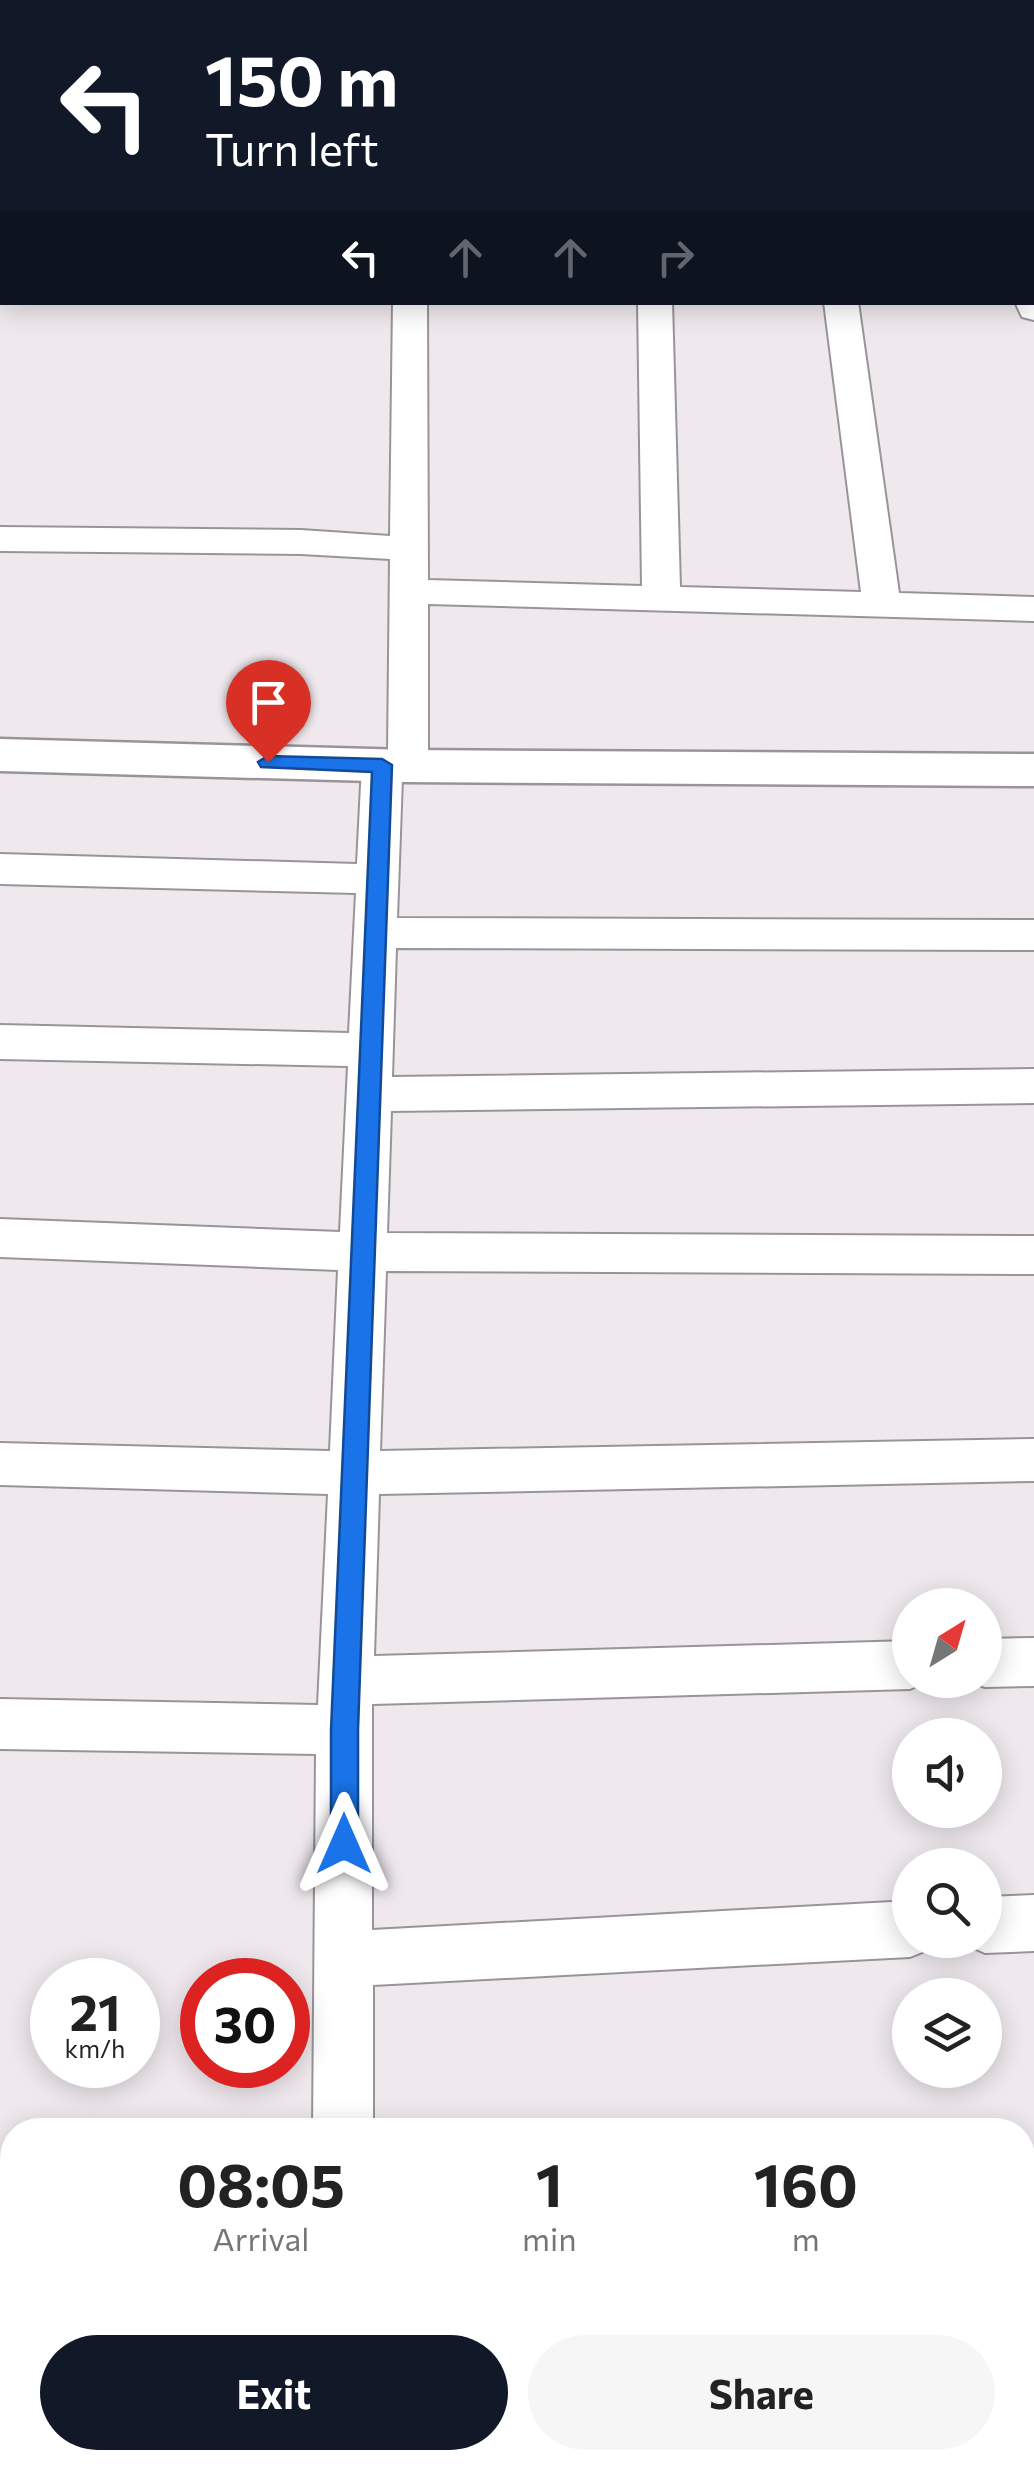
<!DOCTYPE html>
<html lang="en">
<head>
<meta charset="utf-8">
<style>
	body { margin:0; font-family:Commissioner,sans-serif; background:#f6f6f6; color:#222; height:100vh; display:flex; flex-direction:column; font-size:38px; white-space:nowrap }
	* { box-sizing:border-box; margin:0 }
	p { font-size:32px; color:#767676 }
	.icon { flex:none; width:55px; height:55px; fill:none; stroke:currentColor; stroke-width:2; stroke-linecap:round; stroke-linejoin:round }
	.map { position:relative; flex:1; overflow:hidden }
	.panel { position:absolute; left:0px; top:2118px; width:1035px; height:352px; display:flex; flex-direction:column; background:#fff; border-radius:40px 40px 0 0; box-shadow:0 5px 25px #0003 }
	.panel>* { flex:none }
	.hud { position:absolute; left:0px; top:0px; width:1035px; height:305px; box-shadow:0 5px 25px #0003; background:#111827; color:#fff; overflow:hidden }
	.needle { width:65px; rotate:37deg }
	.fabs { position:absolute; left:892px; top:1588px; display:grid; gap:20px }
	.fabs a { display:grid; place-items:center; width:110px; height:110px; border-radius:50%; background:#fff; box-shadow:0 5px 25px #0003; font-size:50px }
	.speed { position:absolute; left:30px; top:1958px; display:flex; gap:20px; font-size:50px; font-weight:700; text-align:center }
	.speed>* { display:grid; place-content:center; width:130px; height:130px; border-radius:50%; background:#fff; box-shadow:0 5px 25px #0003; line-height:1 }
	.speed small { font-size:25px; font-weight:400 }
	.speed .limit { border:15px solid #d22; background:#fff; color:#111 }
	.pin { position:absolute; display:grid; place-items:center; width:85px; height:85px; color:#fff; margin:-102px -42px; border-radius:50% 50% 50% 0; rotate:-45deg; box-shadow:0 0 10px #0007 }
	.pin .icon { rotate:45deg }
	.me { position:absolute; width:110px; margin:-55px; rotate:0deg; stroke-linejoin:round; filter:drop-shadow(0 0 8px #0008) }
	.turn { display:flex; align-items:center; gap:35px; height:210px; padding:0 40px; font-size:45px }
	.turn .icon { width:130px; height:130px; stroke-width:2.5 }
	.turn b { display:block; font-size:70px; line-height:85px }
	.lanes { display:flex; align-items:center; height:95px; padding:0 40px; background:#0003; justify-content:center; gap:50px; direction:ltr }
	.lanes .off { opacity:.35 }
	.eta { display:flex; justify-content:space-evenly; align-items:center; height:170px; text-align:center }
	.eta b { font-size:60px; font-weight:700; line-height:70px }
	.button { display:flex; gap:20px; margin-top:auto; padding:20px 40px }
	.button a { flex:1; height:115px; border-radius:60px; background:#111827; color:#fff; font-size:40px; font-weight:700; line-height:115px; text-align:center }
	.button a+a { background:#f6f6f6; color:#222 }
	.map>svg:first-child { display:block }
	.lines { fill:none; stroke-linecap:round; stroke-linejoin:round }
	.canal { fill:#9acfdc; fill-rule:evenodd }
	.street-casing { stroke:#9a9499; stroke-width:4 }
	.secondary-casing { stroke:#9a9499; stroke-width:5 }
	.street { fill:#fff; fill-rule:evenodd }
	.secondary { fill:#fff; fill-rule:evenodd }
	.route { fill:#1a73e8; stroke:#114b97; stroke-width:2.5 }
</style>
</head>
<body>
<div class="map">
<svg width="1034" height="2468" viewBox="0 0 1034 2468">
	<rect width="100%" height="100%" fill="#efe9ee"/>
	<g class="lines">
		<polygon class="canal" points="2,104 2,130 0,131 0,105"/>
		<defs>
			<g id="street">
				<rect x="1032" y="16" width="2" height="18"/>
				<rect x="0" y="31" width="2" height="18"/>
				<polygon points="1032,292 1034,292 1034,320 1022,317 1015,302 1032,302"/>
				<polygon points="393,302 427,302 428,580 642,586 638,302 672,302 680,587 861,592 824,302 858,302 899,593 1034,597 1034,621 428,604 428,766 422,776 402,778 397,918 1034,920 1034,950 396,948 392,1077 1034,1069 1034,1103 391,1111 387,1233 1034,1236 1034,1274 386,1271 380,1451 1034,1439 1034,1481 379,1494 374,1656 910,1641 910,1680 930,1680 910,1689 372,1704 372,1930 910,1901 910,1940 934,1940 930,1949 910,1957 373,1985 373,2130 313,2130 316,1754 0,1749 0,1699 318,1705 328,1494 0,1485 0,1443 330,1451 338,1270 0,1257 0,1219 340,1232 348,1066 0,1059 0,1025 349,1033 356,893 0,884 0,854 357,864 362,765 368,755 388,753 390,559 301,554 0,551 0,527 301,530 390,536"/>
				<polygon points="1034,1638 1034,1686 985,1687 966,1680 985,1680 985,1639"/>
				<polygon points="1034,1895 1034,1951 985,1953 965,1944 963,1940 985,1940 985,1897"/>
				<polygon points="1022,2408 1034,2408 1034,2468 999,2464 996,2458 1022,2458"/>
				<polygon points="0,2435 12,2435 12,2458 430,2458 426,2468 0,2468"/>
			</g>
			<g id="secondary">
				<rect x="0" y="154" width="2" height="22"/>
				<rect x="1032" y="171" width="2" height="22"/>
				<polygon points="0,739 408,750 1034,754 1034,786 408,782 0,771"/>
			</g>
		</defs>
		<use href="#street" class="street-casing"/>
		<use href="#secondary" class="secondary-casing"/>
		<use href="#street" class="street"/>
		<use href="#secondary" class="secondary"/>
	</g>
	<polygon class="route" points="268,756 382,759 392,765 358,1730 358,1844 354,1853 344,1857 335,1853 331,1844 331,1730 372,772 261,767 258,762"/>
</svg>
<div class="fabs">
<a><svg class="needle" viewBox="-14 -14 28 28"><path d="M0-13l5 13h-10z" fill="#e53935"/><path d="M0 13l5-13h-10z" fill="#767676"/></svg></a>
<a><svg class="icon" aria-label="sound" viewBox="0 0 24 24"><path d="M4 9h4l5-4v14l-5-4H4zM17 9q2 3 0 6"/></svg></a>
<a><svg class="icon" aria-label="search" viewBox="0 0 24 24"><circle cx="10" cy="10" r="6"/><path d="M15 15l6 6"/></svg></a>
<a><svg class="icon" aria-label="layers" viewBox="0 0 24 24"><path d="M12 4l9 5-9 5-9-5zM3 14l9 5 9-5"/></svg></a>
</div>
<div class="speed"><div>21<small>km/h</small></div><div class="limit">30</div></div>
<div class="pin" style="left:268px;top:762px;background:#d93025"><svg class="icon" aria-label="arrive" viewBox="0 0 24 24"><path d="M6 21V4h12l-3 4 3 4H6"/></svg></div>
<svg class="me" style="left:344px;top:1844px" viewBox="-20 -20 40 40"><path d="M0-17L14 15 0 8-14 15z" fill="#1a73e8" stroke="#fff" stroke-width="4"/></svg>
<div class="hud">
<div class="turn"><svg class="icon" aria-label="left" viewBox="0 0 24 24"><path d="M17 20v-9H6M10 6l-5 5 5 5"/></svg><div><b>150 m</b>Turn left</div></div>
<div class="lanes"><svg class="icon" aria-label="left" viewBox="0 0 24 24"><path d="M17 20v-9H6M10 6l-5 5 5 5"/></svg><svg class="icon off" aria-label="ahead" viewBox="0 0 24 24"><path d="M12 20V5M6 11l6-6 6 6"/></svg><svg class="icon off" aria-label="ahead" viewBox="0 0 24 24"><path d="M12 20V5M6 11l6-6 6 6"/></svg><svg class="icon off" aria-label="right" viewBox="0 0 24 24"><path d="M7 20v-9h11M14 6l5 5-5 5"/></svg></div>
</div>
<section class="panel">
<div class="eta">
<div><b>08:05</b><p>Arrival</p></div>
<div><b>1</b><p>min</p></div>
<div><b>160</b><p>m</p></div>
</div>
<div class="button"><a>Exit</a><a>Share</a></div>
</section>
</div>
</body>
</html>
